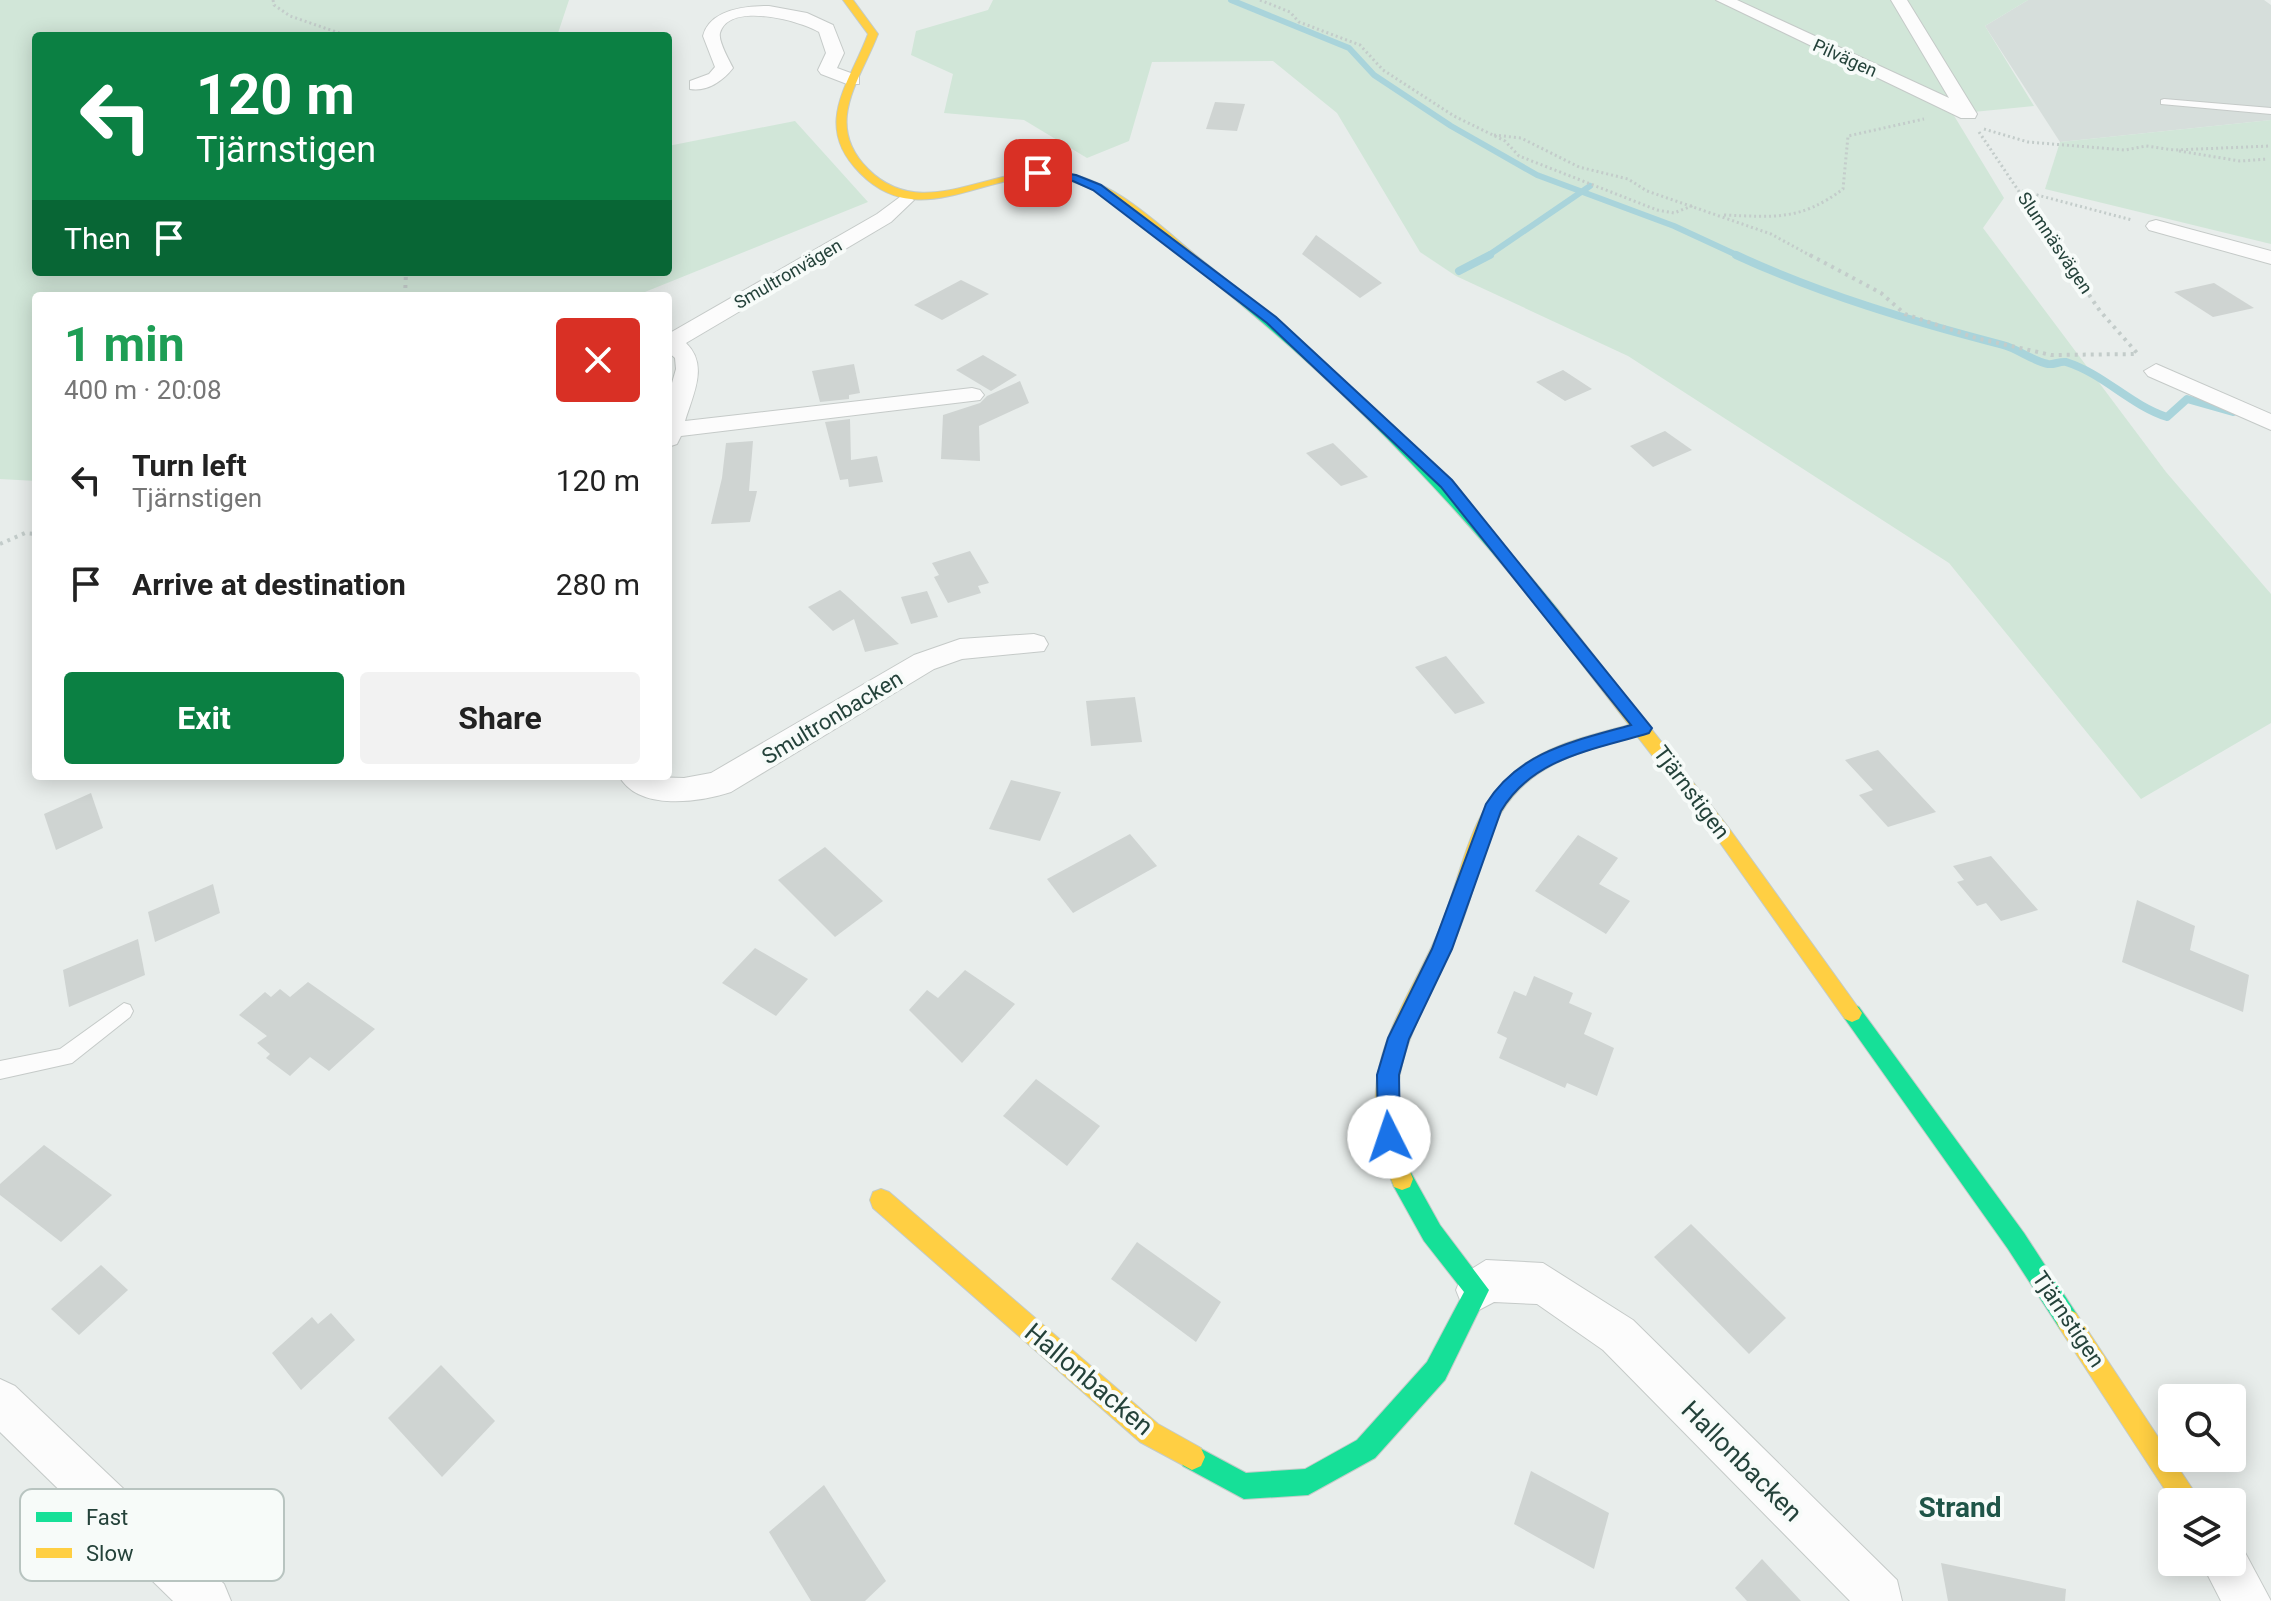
<!DOCTYPE html>
<html lang="en">
<head>
<meta charset="utf-8">
<style>
	body { margin:0; font-family:Roboto,sans-serif; background:#f2f2f2; color:#222; height:100vh; display:flex; flex-direction:column; font-size:30px; white-space:nowrap }
	* { box-sizing:border-box; margin:0 }
	p { font-size:26px; color:#767676 }
	.icon { flex:none; width:44px; height:44px; fill:none; stroke:currentColor; stroke-width:2; stroke-linecap:round; stroke-linejoin:round }
	.map { position:relative; flex:1; overflow:hidden }
	.drawer { position:absolute; left:32px; top:292px; width:640px; height:488px; display:flex; flex-direction:column; background:#fff; border-radius:8px; box-shadow:0 4px 20px #0003 }
	.drawer>* { flex:none }
	.banner { position:absolute; left:32px; top:32px; width:640px; height:244px; border-radius:8px; box-shadow:0 4px 20px #0003; background:#0b8043; color:#fff; overflow:hidden }
	.fabs { position:absolute; left:2158px; top:1384px; display:grid; gap:16px }
	.fabs a { display:grid; place-items:center; width:88px; height:88px; border-radius:8px; background:#fff; box-shadow:0 4px 20px #0003; font-size:40px }
	.pin { position:absolute; display:grid; place-items:center; width:68px; height:68px; color:#fff; margin:-34px; border-radius:16px; box-shadow:0 4px 12px #0006 }
	.me { position:absolute; width:88px; margin:-44px; rotate:356deg; stroke-linejoin:round; filter:drop-shadow(0 0 6px #0008) }
	.turn { display:flex; align-items:center; gap:28px; height:168px; padding:0 32px; font-size:36px }
	.turn .icon { width:104px; height:104px; stroke-width:2.5 }
	.turn b { display:block; font-size:56px; line-height:68px }
	.then { display:flex; align-items:center; height:76px; padding:0 32px; background:#0003; gap:16px; font-size:30px }
	.round { display:grid; place-items:center; flex:none; width:84px; height:84px; border-radius:8px; background:#f2f2f2 }
	.headline { display:flex; align-items:center; justify-content:space-between; height:136px; padding:0 32px }
	h1 { font-size:48px; font-weight:700; line-height:60px; color:#1e9e55 }
	.cta { display:flex; gap:16px; margin-top:auto; padding:16px 32px }
	.cta a { flex:1; height:92px; border-radius:8px; background:#0b8043; color:#fff; font-size:32px; font-weight:700; line-height:92px; text-align:center }
	.cta a+a { background:#f2f2f2; color:#222 }
	ul { padding:0; list-style:none }
	li { display:flex; align-items:center; gap:24px; height:104px; padding:0 32px }
	li div { flex:1 }
	li b { display:block; font-size:30px }
	li em { font-style:normal }
	.map>svg:first-child { display:block }
	.built { fill:#d6dedb }
	.green { fill:#d1e6d8 }
	.lines { fill:none; stroke-linecap:round; stroke-linejoin:round }
	.stream-far1 { stroke:#a9d4db; stroke-width:6 }
	.stream { stroke:#a9d4db; stroke-width:8 }
	.building { fill:#cfd4d2 }
	.lane-casing { stroke:#c5cac8; stroke-width:2 }
	.street-casing { stroke:#c5cac8; stroke-width:2 }
	.fast-casing { stroke:#c3cbc8; stroke-width:2 }
	.slow-casing { stroke:#c3cbc8; stroke-width:2 }
	.path-far1 { stroke:#c3ccca; stroke-width:3; stroke-dasharray:2 3; stroke-linecap:butt }
	.path { stroke:#c3ccca; stroke-width:4; stroke-dasharray:3 5; stroke-linecap:butt }
	.lane { fill:#fcfcfc; fill-rule:evenodd }
	.street { fill:#fcfcfc; fill-rule:evenodd }
	.fast { fill:#16e098; fill-rule:evenodd }
	.slow { fill:#ffcf43; fill-rule:evenodd }
	.route { fill:#1a73e8; stroke:#114b97; stroke-width:2 }
	.labels { text-anchor:middle; stroke-width:8; stroke-linejoin:round; paint-order:stroke }
	.far-street-label { font-size:18px; fill:#24423a; stroke:#f7fbf9 }
	.street-label { font-size:22px; fill:#24423a; stroke:#f7fbf9 }
	.near-street-label { font-size:26px; fill:#24423a; stroke:#f7fbf9 }
	.near-neighbourhood-label { font-size:28px; font-weight:bold; fill:#1f5548; stroke:#f7fbf9 }
	.key { fill:#f7fbf9; stroke:#b8c4c0; stroke-width:2 }
	.key-label { font-size:22px; fill:#24423a }
</style>
</head>
<body>
<div class="map">
<svg width="2271" height="1601" viewBox="0 0 2271 1601">
	<rect width="100%" height="100%" fill="#e8edeb"/>
	<polygon class="built" points="2028,0 2264,0 2271,5 2271,120 2060,142 1985,26"/>
	<g class="green">
		<polygon points="0,0 569,0 557,36 36,36 36,272 668,272 668,146 795,121 868,202 635,296 36,296 36,481 0,479"/>
		<polygon points="993,0 2028,0 1985,26 2034,106 1953,114 2004,198 1983,228 2166,472 2271,594 2271,723 2141,799 1949,563 1628,356 1456,276 1420,252 1337,113 1273,61 1152,62 1129,141 1087,158 1024,120 944,113 953,74 911,55 916,31 988,10"/>
		<polygon points="2271,120 2271,244 2045,189 2060,142"/>
	</g>
	<g class="lines">
		<g class="stream-far1">
			<polyline points="1231,0 1349,48 1374,75 1451,126 1537,175 1674,226 1741,257"/>
			<polyline points="1486,257 1590,186"/>
		</g>
		<g class="stream">
			<path d="M 1736,255 C 1823,295 1911,321 2003,345 C 2018,349 2033,361 2048,364 C 2054,365 2060,361 2066,362 C 2104,374 2130,405 2167,417 L 2187,399 L 2233,412"/>
			<polyline points="1459,271 1490,255"/>
		</g>
	</g>
	<g class="building">
		<polygon points="1215,102 1245,104 1237,131 1206,129"/>
		<polygon points="1316,235 1382,283 1360,298 1302,254"/>
		<polygon points="961,280 989,294 942,320 914,305"/>
		<polygon points="2214,283 2254,308 2213,317 2174,292"/>
		<polygon points="983,355 1017,375 991,391 956,370"/>
		<polygon points="854,364 860,393 849,395 849,399 820,402 812,371"/>
		<polygon points="1563,370 1592,389 1565,401 1536,382"/>
		<polygon points="1020,381 1029,403 979,426 980,461 941,459 943,415 980,403 987,396"/>
		<polygon points="850,419 851,460 877,456 883,482 849,487 848,479 840,480 825,422"/>
		<polygon points="1665,431 1692,450 1653,467 1630,446"/>
		<polygon points="753,441 749,491 757,491 750,522 711,524 722,478 726,443"/>
		<polygon points="1333,443 1368,477 1341,486 1306,453"/>
		<polygon points="970,551 989,583 978,586 981,593 948,603 934,577 939,575 932,563"/>
		<polygon points="840,590 848,597 899,644 865,652 854,619 833,631 808,607"/>
		<polygon points="927,591 938,617 911,624 901,597"/>
		<polygon points="1446,656 1485,703 1455,714 1415,667"/>
		<polygon points="1135,697 1142,742 1091,746 1086,701"/>
		<polygon points="1878,750 1936,812 1888,827 1859,795 1873,790 1845,760"/>
		<polygon points="1011,780 1061,792 1040,841 989,829"/>
		<polygon points="91,793 103,828 56,850 44,814"/>
		<polygon points="1130,834 1157,866 1073,913 1047,879"/>
		<polygon points="1578,835 1618,858 1599,884 1630,901 1606,934 1535,891"/>
		<polygon points="825,847 883,901 835,937 778,880"/>
		<polygon points="1991,856 2038,910 2001,921 1986,903 1977,906 1957,882 1964,880 1953,866"/>
		<polygon points="213,884 220,913 155,942 148,912"/>
		<polygon points="2137,900 2195,926 2190,950 2249,975 2243,1012 2122,962"/>
		<polygon points="138,939 145,975 69,1007 63,970"/>
		<polygon points="755,948 808,979 776,1016 722,983"/>
		<polygon points="965,970 1015,1004 962,1063 909,1010 927,990 938,998"/>
		<polygon points="1534,976 1573,993 1569,1003 1592,1013 1584,1034 1614,1048 1597,1096 1567,1083 1565,1088 1499,1058 1507,1038 1497,1033 1514,991 1526,996"/>
		<polygon points="308,982 375,1029 329,1071 310,1057 290,1076 266,1058 270,1054 257,1043 267,1036 239,1015 265,992 271,997 280,989 290,997"/>
		<polygon points="1036,1079 1100,1126 1067,1166 1003,1116"/>
		<polygon points="44,1145 112,1195 61,1242 0,1195 0,1184"/>
		<polygon points="1691,1224 1786,1318 1749,1354 1654,1257"/>
		<polygon points="1137,1242 1221,1302 1196,1342 1111,1279"/>
		<polygon points="101,1265 128,1290 79,1335 51,1309"/>
		<polygon points="331,1313 355,1340 301,1390 272,1353 312,1317 318,1324"/>
		<polygon points="441,1365 495,1421 442,1477 388,1418"/>
		<polygon points="1531,1471 1609,1513 1594,1569 1514,1524"/>
		<polygon points="824,1485 886,1581 865,1601 811,1601 769,1532"/>
		<polygon points="1762,1559 1801,1601 1747,1601 1735,1588"/>
		<polygon points="1941,1563 2066,1589 2065,1601 1948,1601"/>
	</g>
	<g class="lines">
		<defs>
			<g id="lane">
				<polygon points="2164,99 2271,108 2271,114 2161,104 2161,100"/>
				<polygon points="124,1003 130,1005 133,1011 130,1017 72,1063 0,1079 0,1061 60,1049"/>
			</g>
			<g id="street">
				<polygon points="1716,0 1737,0 1949,98 1891,0 1907,0 1977,114 1975,118 1961,118"/>
				<path d="M 769,6 L 807,13 L 833,25 L 844,53 L 837,68 L 859,76 L 859,84 L 847,84 L 821,74 L 818,70 L 826,53 L 819,32 C 801,21 729,1 720,33 C 718,41 729,60 733,68 C 723,81 707,92 690,89 L 690,81 L 709,74 L 715,67 L 703,36 C 710,9 746,6 769,6 Z"/>
				<path d="M 904,194 L 914,200 L 891,222 L 686,343 C 709,365 693,394 685,421 L 972,388 L 980,390 L 984,395 L 980,400 L 681,436 L 677,444 L 668,447 L 668,397 L 676,369 L 675,358 L 668,352 L 668,334 L 877,214 Z"/>
				<polygon points="2156,220 2271,251 2271,264 2149,230 2146,226 2149,222"/>
				<polygon points="2156,364 2271,414 2271,430 2148,376 2144,371"/>
				<path d="M 1034,634 L 1044,637 L 1048,644 L 1044,651 L 962,659 L 934,669 L 731,792 C 700,802 639,812 619,776 L 684,778 L 711,773 L 914,655 L 960,639 Z"/>
				<polygon points="1486,1260 1543,1263 1633,1320 1897,1580 1902,1601 1850,1601 1603,1350 1537,1304 1494,1302 1477,1311 1462,1305 1456,1290 1462,1275"/>
				<polygon points="0,1379 15,1386 224,1584 231,1601 173,1601 0,1432"/>
				<polygon points="2232,1542 2241,1545 2271,1601 2221,1601 2201,1562 2232,1562"/>
			</g>
			<g id="fast">
				<path d="M 1200,265 L 1208,265 C 1339,368 1454,482 1559,611 L 1561,615 L 1559,619 L 1547,619 C 1444,489 1330,374 1200,271 Z"/>
				<polygon points="1852,1004 1859,1007 2024,1233 2076,1313 2080,1321 2076,1329 2068,1333 2060,1329 2008,1249 1845,1019 1842,1013 1845,1007"/>
				<polygon points="1402,1168 1410,1171 1440,1225 1489,1290 1445,1380 1375,1458 1308,1495 1244,1499 1183,1466 1179,1457 1183,1448 1192,1444 1246,1473 1305,1469 1357,1440 1427,1362 1464,1292 1424,1241 1394,1187 1391,1179 1394,1171"/>
			</g>
			<g id="slow">
				<path d="M 843,0 L 853,0 L 878,34 C 860,81 823,124 868,169 C 924,225 992,163 1060,172 C 1117,179 1165,232 1208,265 L 1208,271 L 1200,271 C 1159,238 1116,191 1063,179 C 992,163 923,237 860,173 C 812,125 849,85 868,34 Z"/>
				<path d="M 1553,609 L 1559,611 L 1728,827 L 1862,1013 L 1859,1019 L 1852,1022 L 1845,1019 L 1716,837 L 1637,736 C 1593,748 1544,759 1513,796 C 1485,828 1479,875 1465,914 C 1431,1012 1367,1068 1413,1179 L 1410,1187 L 1402,1190 L 1394,1187 C 1380,1152 1372,1117 1377,1079 C 1385,1026 1417,982 1438,933 C 1461,880 1467,815 1512,774 C 1544,745 1589,736 1629,725 L 1547,619 L 1545,615 Z"/>
				<polygon points="881,1189 889,1192 1158,1424 1201,1448 1205,1457 1201,1466 1192,1470 1140,1442 873,1208 870,1200 873,1192"/>
				<polygon points="2068,1309 2076,1313 2201,1502 2173,1502 2060,1329 2056,1321 2060,1313"/>
			</g>
		</defs>
		<use href="#lane" class="lane-casing"/>
		<use href="#street" class="street-casing"/>
		<use href="#fast" class="fast-casing"/>
		<use href="#slow" class="slow-casing"/>
		<g class="path-far1">
			<polyline points="273,0 274,5 290,16 348,36"/>
			<polyline points="1260,0 1290,12 1299,22 1360,45 1383,70 1454,116 1505,141 1519,156 1657,210 1674,213 1694,205"/>
			<polyline points="1984,129 2028,142 2125,150 2146,146 2174,150 2271,146"/>
			<polyline points="1979,132 2063,257"/>
			<polyline points="1494,135 1521,138 1579,167 1628,179 1647,191 1771,234 1813,257"/>
			<polyline points="2179,151 2240,161 2268,159"/>
			<polyline points="2022,191 2132,220"/>
			<path d="M 1724,215 C 1775,217 1800,221 1843,189 L 1848,136 L 1924,119"/>
		</g>
		<g class="path">
			<polyline points="1810,255 1881,293 1905,314 1976,338 2051,355 2138,354"/>
			<polyline points="2062,255 2100,311 2138,354"/>
			<polyline points="405,296 406,272"/>
			<polyline points="0,544 25,533 36,534"/>
		</g>
		<use href="#lane" class="lane"/>
		<use href="#street" class="street"/>
		<use href="#fast" class="fast"/>
		<use href="#slow" class="slow"/>
	</g>
	<path class="route" d="M 1038,169 L 1076,175 L 1101,185 L 1276,317 L 1452,480 L 1652,728 L 1649,733 C 1594,750 1533,757 1501,811 L 1452,949 L 1409,1039 L 1399,1075 L 1400,1137 L 1397,1145 L 1389,1148 L 1381,1145 L 1378,1137 L 1377,1075 L 1388,1038 L 1432,949 L 1486,804 C 1519,751 1575,741 1631,725 L 1441,487 L 1267,323 L 1093,190 L 1073,181 L 1034,175 Z"/>
	<g class="labels">
		<g class="far-street-label">
			<text transform="translate(1845 58) rotate(24)" y="6">Pilvägen</text>
			<text transform="translate(2055 243) rotate(56)" y="6">Slumnäsvägen</text>
			<text transform="translate(788 274) rotate(-30)" y="6">Smultronvägen</text>
		</g>
		<g class="street-label">
			<text transform="translate(832 717) rotate(-31)" y="8">Smultronbacken</text>
			<text transform="translate(1692 792) rotate(53)" y="8">Tjärnstigen</text>
			<text transform="translate(2069 1319) rotate(56)" y="8">Tjärnstigen</text>
		</g>
		<g class="near-street-label">
			<text transform="translate(1089 1379) rotate(40)" y="9">Hallonbacken</text>
			<text transform="translate(1742 1461) rotate(45)" y="9">Hallonbacken</text>
		</g>
		<g class="near-neighbourhood-label">
			<text x="1960" y="1517">Strand</text>
		</g>
	</g>
	<rect x="20" y="1489" width="264" height="92" rx="12" class="key"/>
	<rect x="36" y="1512" width="36" height="10" fill="#16e098"/>
	<rect x="36" y="1548" width="36" height="10" fill="#ffcf43"/>
	<g class="key-label">
		<text x="86" y="1525">Fast</text>
		<text x="86" y="1561">Slow</text>
	</g>
</svg>
<div class="fabs">
<a><svg class="icon" aria-label="search" viewBox="0 0 24 24"><circle cx="10" cy="10" r="6"/><path d="M15 15l6 6"/></svg></a>
<a><svg class="icon" aria-label="layers" viewBox="0 0 24 24"><path d="M12 4l9 5-9 5-9-5zM3 14l9 5 9-5"/></svg></a>
</div>
<div class="pin" style="left:1038px;top:173px;background:#d93025"><svg class="icon" aria-label="arrive" viewBox="0 0 24 24"><path d="M6 21V4h12l-3 4 3 4H6"/></svg></div>
<svg class="me" style="left:1389px;top:1137px" viewBox="-20 -20 40 40"><circle r="19" fill="#fff"/><path d="M0-13L10 11 0 6-10 11z" fill="#1a73e8"/></svg>
<div class="banner">
<div class="turn"><svg class="icon" aria-label="left" viewBox="0 0 24 24"><path d="M17 20v-9H6M10 6l-5 5 5 5"/></svg><div><b>120 m</b>Tjärnstigen</div></div>
<div class="then">Then<svg class="icon" aria-label="arrive" viewBox="0 0 24 24"><path d="M6 21V4h12l-3 4 3 4H6"/></svg></div>
</div>
<section class="drawer">
<div class="headline"><div><h1>1 min</h1><p>400 m · 20:08</p></div><a class="round" style="background:#d93025;color:#fff"><svg class="icon" aria-label="close" viewBox="0 0 24 24"><path d="M6 6l12 12M18 6L6 18"/></svg></a></div>
<ul>
<li><svg class="icon" aria-label="left" viewBox="0 0 24 24"><path d="M17 20v-9H6M10 6l-5 5 5 5"/></svg><div><b>Turn left</b><p>Tjärnstigen</p></div><em>120 m</em></li>
<li><svg class="icon" aria-label="arrive" viewBox="0 0 24 24"><path d="M6 21V4h12l-3 4 3 4H6"/></svg><div><b>Arrive at destination</b></div><em>280 m</em></li>
</ul>
<div class="cta"><a>Exit</a><a>Share</a></div>
</section>
</div>
</body>
</html>
